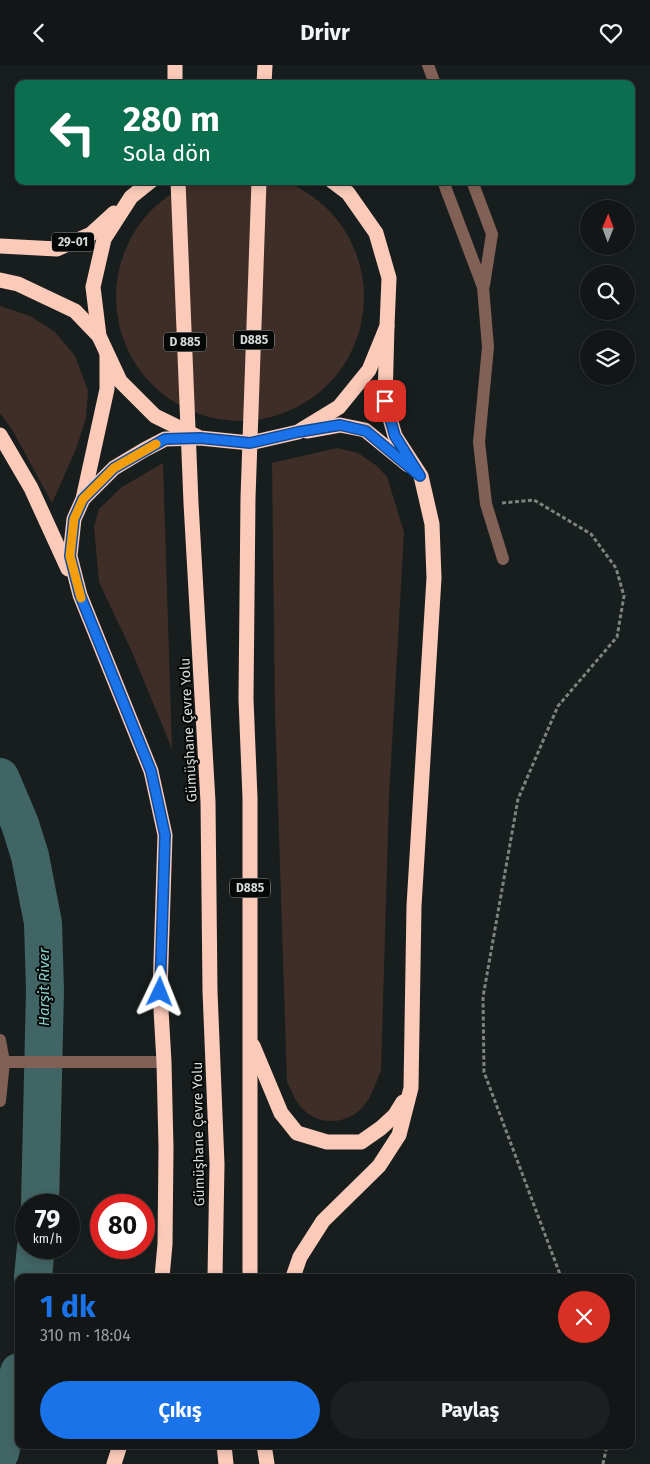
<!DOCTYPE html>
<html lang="tr">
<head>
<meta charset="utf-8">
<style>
	body { margin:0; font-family:"Fira Sans",sans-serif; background:#1b1f1f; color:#f1f3f6; height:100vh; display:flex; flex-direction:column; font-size:19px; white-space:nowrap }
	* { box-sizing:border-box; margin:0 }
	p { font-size:16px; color:#9c9fa1 }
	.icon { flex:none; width:28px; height:28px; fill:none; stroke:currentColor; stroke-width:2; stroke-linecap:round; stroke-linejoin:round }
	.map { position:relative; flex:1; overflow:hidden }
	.panel { position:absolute; left:15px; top:1209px; width:620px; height:175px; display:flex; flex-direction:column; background:#121616; border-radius:10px; box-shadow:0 2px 8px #0003,0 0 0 1px #313535 }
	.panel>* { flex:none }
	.top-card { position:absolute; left:15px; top:15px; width:620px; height:105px; border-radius:10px; box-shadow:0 2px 8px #0003,0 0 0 1px #313535; background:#0b6e4f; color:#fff; overflow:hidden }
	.needle { width:32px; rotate:1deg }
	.controls { position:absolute; left:580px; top:135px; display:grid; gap:10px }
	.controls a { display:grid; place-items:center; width:55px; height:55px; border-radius:50%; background:#121616; box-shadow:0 2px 8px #0003,0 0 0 1px #313535; font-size:25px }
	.speed { position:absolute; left:15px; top:1129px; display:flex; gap:10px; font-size:25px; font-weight:700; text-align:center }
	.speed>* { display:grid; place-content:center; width:65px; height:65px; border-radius:50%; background:#121616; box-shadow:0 2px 8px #0003,0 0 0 1px #313535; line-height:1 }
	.speed small { font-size:12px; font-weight:400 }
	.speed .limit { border:8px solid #d22; background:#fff; color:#111 }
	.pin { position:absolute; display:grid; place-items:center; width:42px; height:42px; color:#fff; margin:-21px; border-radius:10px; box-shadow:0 2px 8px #0006 }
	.me { position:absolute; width:55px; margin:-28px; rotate:2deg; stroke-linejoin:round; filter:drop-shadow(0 0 4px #0008) }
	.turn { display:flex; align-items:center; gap:18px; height:105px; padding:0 25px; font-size:22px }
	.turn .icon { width:65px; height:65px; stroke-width:2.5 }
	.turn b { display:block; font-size:35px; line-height:42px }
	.round { display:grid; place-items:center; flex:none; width:52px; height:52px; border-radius:26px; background:#1b1f1f }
	.overview { display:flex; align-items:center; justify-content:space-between; height:85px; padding:0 25px }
	h1 { font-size:30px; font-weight:700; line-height:38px; color:#1a73e8 }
	.primary-button { display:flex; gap:10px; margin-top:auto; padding:10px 25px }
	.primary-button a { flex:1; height:58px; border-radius:30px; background:#1a73e8; color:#fff; font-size:20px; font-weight:700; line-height:58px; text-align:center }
	.primary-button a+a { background:#1b1f1f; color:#f1f3f6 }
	header { display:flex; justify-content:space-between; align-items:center; height:65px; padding:0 25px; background:#121616; font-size:22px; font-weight:700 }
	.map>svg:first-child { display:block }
	.green { fill:#3f2e27 }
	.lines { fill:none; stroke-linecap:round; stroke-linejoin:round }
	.river { stroke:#416564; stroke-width:38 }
	.path { stroke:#7e8382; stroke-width:3; stroke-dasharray:4 2.5; stroke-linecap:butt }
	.minor { stroke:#816155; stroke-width:12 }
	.highway { stroke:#fbcab9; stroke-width:15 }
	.route-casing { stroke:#114b97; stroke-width:12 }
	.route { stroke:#1a73e8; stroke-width:9 }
	.slow { stroke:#f59e0b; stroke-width:9 }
	.labels { text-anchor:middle; stroke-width:4; stroke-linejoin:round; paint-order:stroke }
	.shield { fill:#060808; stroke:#989c9b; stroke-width:1 }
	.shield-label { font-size:12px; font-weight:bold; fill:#d7dbda }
	.street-label { font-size:14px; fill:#d7dbda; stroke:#060808 }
	.water-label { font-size:15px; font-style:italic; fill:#88cfcd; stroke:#060808 }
</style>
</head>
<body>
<header><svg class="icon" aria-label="back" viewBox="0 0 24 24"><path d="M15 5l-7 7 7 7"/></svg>Drivr<svg class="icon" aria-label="heart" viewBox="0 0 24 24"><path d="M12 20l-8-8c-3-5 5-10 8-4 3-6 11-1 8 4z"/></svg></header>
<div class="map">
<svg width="650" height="1399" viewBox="0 0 650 1399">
	<rect width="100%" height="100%" fill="#181e1e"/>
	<g class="green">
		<circle cx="240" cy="232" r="124"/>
		<polygon points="0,241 30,251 55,267 75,291 88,326 86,353 76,384 52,438 13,366 0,348"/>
		<path d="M 337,383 L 358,388 L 377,401 L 387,412 L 404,467 L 389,732 L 381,1006 C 376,1016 373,1029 366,1038 C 350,1060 318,1063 300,1041 C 294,1034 291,1024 287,1017 L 275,646 L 272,398 Z"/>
		<polygon points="163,398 172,684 132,587 99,517 94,462 99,444 122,422"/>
	</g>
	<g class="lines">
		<g class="river">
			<polyline points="0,712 20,759 30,791 43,858 45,925 40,1140"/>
			<polyline points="33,1212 36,1182"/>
			<polyline points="0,1388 19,1307"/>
		</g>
		<g class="path">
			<polyline points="502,438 534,435 591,469 616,503 624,531 617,572 558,641 518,734 483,932 484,1007 561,1212"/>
			<polyline points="603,1399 607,1380"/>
		</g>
		<g class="minor">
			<polyline points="428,0 435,19"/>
			<polyline points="443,116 483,222 488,282 479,377 486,439 503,494"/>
			<polyline points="472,116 492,169 484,220"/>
			<polyline points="0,975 4,997 0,1036"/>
			<polyline points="4,997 164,997"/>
		</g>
		<g class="highway">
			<polyline points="175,0 175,19"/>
			<polyline points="264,19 265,0"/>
			<polyline points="151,116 131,132 104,174 93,222 99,271 120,316 155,351 200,373 250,378 298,367 339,342 369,305 387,261 389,213 376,168 348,128 332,116"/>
			<polyline points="178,116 191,438 208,737 210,926 217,1099 215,1212"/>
			<polyline points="0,181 57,184 91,169 114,148"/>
			<polyline points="0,215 18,219 75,246 99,271"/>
			<polyline points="107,289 107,324 83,434 74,454 70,491 80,530 151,706 165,770 160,927 164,997 166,1083 165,1179 162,1212"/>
			<polyline points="307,366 340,360 365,365 408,400"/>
			<polyline points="0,370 31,423 68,504"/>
			<polyline points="83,434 114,403 144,385 165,374 199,373"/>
			<polyline points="253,981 281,1048 297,1068 327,1077 361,1077 381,1063 395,1050 403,1037"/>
			<polyline points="250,1212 250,733 246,634 248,433 259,116"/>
			<polyline points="293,1212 300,1192 323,1156 379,1101 399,1070 411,1023 414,841 434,513 432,459 421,411 395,371 385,336 387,261"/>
			<polyline points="224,1380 226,1399"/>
			<polyline points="264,1380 267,1399"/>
			<polyline points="114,1399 120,1380"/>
		</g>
	</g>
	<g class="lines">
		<defs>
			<polyline id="route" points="160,927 165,770 151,706 80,530 70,491 74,454 83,434 114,403 165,374 200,373 250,378 298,367 340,360 366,366 420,411 395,371 385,336"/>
		</defs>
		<use href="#route" class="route-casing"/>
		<use href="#route" class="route"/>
		<polyline class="slow" points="81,533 70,491 74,454 83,434 114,403 156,379"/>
	</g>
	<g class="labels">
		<g class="shield">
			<rect x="52" y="167.5" width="42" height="19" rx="4"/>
			<rect x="234" y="265.5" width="40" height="19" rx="4"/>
			<rect x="164" y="267.5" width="42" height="19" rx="4"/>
			<rect x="230" y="813.5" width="40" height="19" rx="4"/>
		</g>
		<g class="shield-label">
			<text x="73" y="181">29-01</text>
			<text x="254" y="279">D885</text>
			<text x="185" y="281">D 885</text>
			<text x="250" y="827">D885</text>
		</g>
		<g class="street-label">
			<text transform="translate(188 665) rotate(-93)" y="5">Gümüşhane Çevre Yolu</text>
			<text transform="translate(198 1069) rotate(-91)" y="5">Gümüşhane Çevre Yolu</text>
		</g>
		<g class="water-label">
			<text transform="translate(44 922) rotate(-90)" y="5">Harşit River</text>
		</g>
	</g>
</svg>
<div class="controls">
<a><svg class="needle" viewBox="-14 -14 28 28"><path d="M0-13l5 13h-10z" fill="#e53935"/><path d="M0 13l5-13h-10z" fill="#9c9fa1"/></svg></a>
<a><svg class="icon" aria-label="search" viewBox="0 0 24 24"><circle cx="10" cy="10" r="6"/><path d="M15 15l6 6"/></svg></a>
<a><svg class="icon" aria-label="layers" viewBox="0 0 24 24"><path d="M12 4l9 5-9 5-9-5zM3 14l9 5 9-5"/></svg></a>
</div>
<div class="speed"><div>79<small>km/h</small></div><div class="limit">80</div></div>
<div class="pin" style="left:385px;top:336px;background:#d93025"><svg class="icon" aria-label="arrive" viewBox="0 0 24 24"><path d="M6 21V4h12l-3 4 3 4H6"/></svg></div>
<svg class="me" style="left:160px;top:927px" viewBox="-20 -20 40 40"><path d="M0-17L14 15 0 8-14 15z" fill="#1a73e8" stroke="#fff" stroke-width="4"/></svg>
<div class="top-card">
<div class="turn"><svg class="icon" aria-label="left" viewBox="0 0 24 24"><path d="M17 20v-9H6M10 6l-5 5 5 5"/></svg><div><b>280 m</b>Sola dön</div></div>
</div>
<section class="panel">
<div class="overview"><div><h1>1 dk</h1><p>310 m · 18:04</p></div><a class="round" style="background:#d93025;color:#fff"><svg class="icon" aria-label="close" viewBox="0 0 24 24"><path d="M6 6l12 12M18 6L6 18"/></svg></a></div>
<div class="primary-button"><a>Çıkış</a><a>Paylaş</a></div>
</section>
</div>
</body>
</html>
